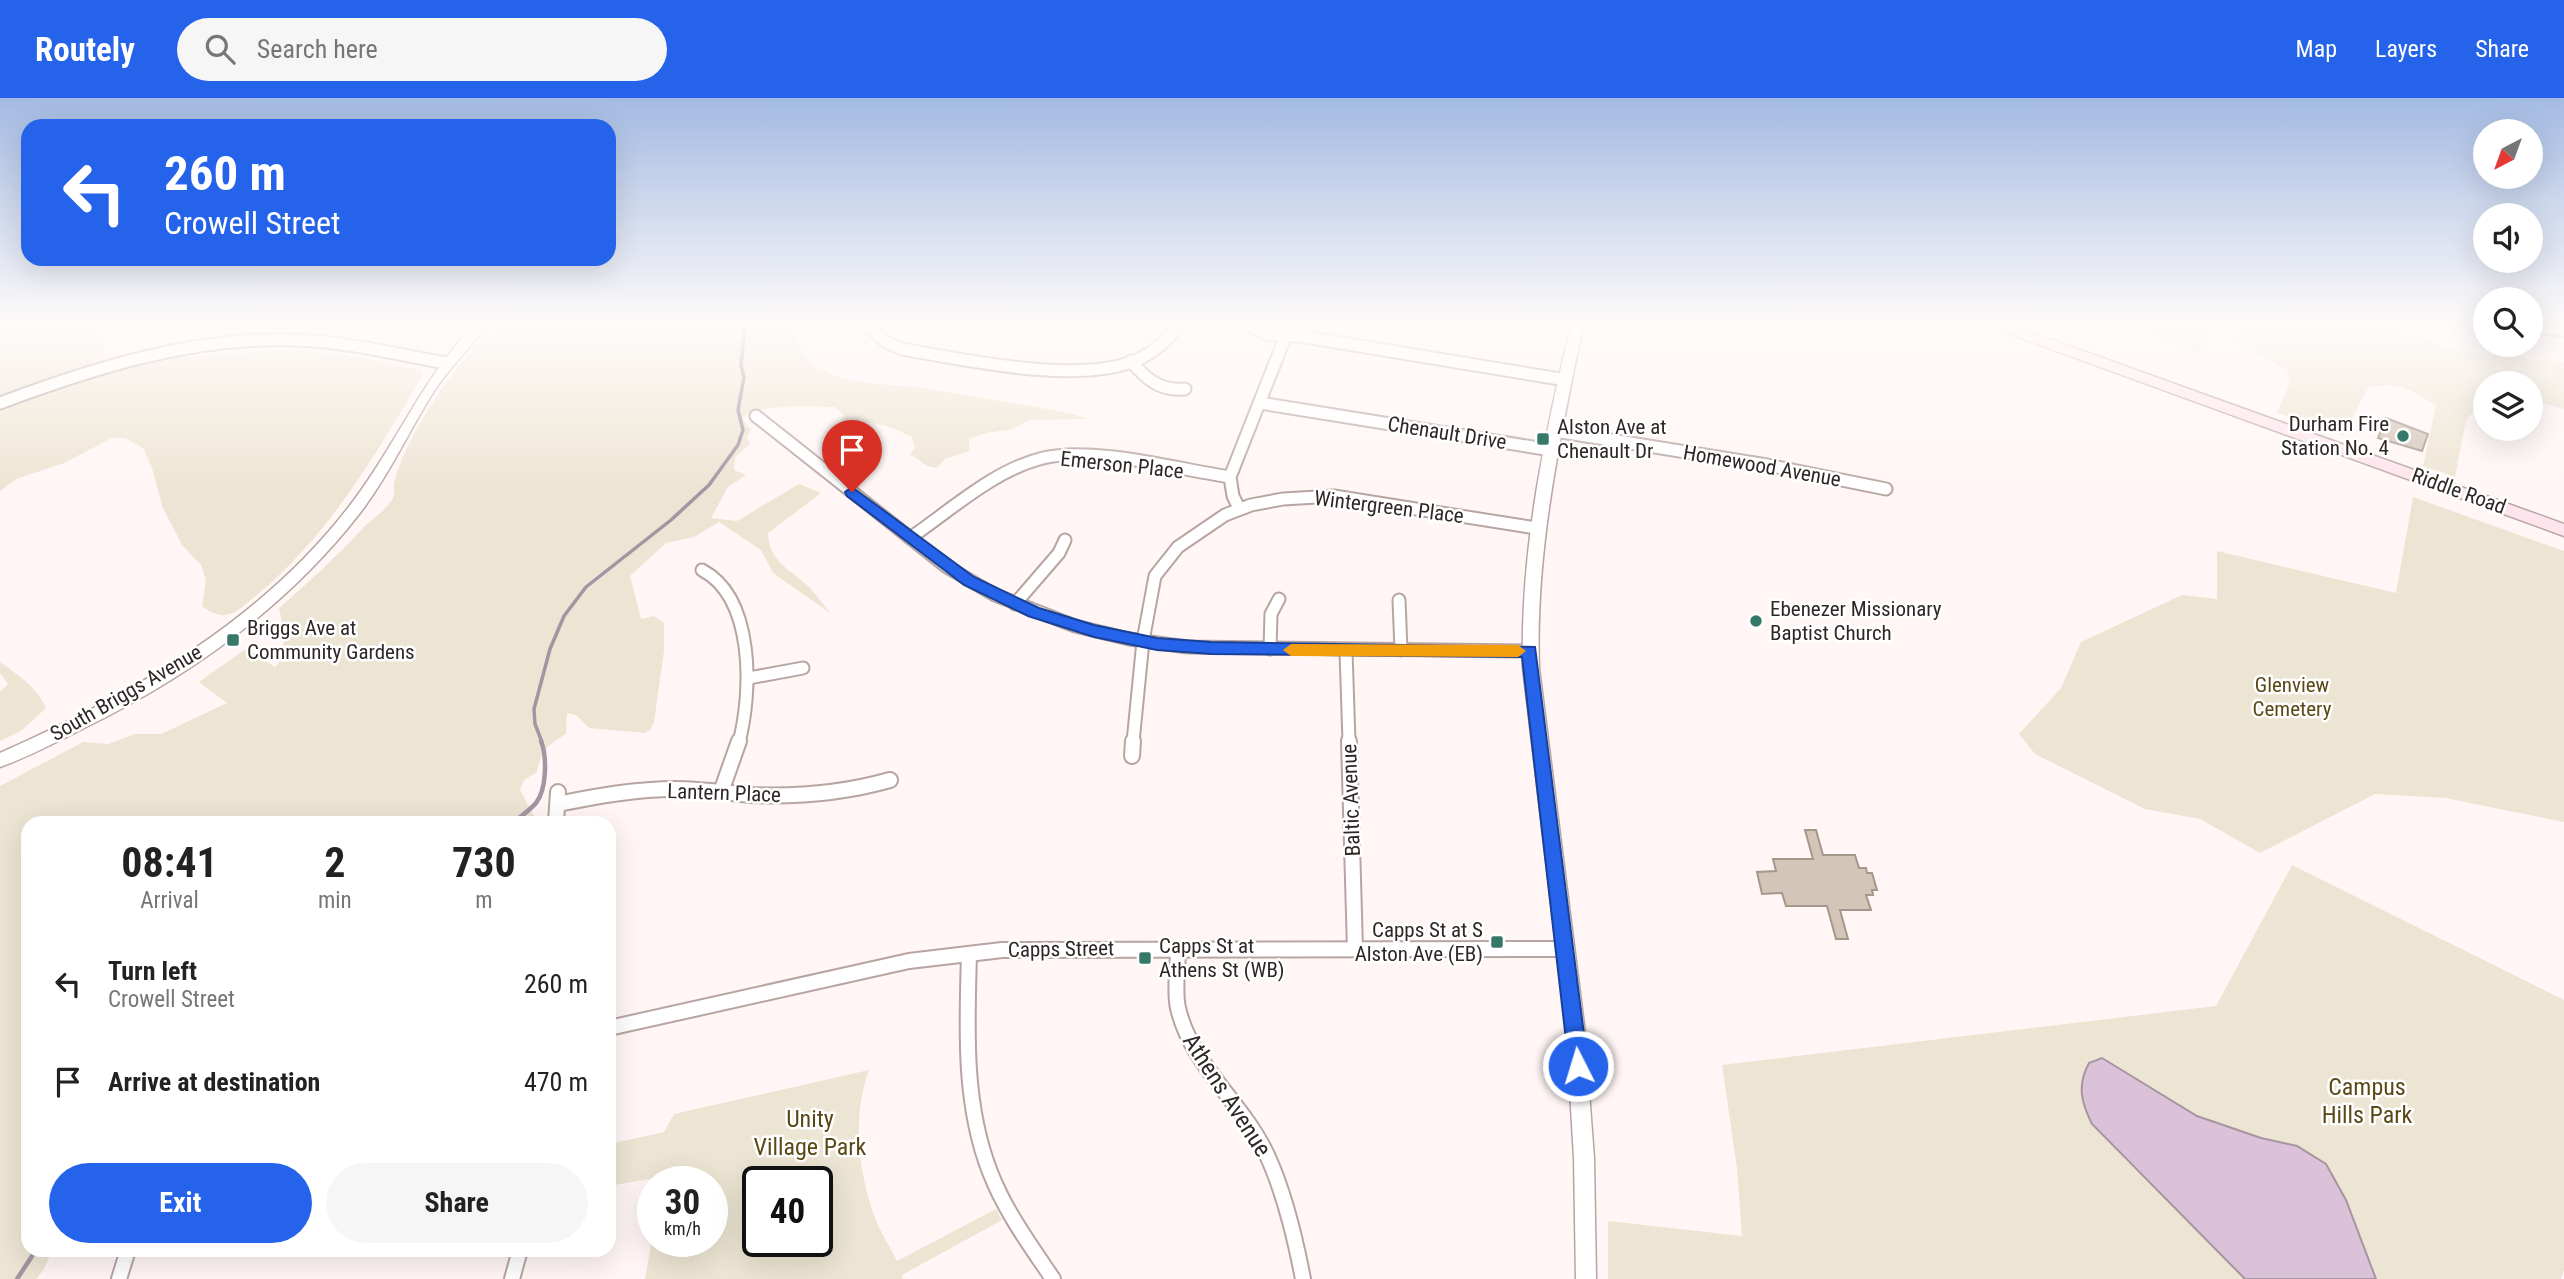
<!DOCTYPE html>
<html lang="en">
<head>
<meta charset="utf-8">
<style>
	body { margin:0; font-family:"Roboto Condensed",sans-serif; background:#f6f6f6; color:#222; height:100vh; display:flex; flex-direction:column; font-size:26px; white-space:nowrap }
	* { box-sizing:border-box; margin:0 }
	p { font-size:23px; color:#767676 }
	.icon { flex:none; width:38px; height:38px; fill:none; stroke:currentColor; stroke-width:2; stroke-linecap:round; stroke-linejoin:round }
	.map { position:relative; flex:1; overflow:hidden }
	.drawer { position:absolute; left:21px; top:718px; width:595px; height:441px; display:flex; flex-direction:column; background:#fff; border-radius:21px; box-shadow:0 7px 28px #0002 }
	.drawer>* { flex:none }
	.hud { position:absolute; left:21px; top:21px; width:595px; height:147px; border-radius:21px; box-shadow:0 7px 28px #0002; background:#2563eb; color:#fff; overflow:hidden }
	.needle { width:46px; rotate:221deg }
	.buttons { position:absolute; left:2473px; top:21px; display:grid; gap:14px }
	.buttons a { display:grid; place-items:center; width:70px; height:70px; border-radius:50%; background:#fff; box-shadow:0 7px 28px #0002; font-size:35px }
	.speed { position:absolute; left:637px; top:1068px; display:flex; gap:14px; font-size:35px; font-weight:700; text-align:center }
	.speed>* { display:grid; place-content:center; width:91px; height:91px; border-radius:50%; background:#fff; box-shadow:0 7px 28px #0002; line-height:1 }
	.speed small { font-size:18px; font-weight:400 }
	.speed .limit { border:4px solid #111; border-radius:10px; background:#fff; color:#111 }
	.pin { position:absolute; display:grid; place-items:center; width:60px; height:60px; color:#fff; margin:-72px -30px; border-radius:50% 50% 50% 0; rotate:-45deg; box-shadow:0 0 7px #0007 }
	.pin .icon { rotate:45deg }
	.me { position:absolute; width:77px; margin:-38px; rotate:355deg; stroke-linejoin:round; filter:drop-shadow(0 0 5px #0008) }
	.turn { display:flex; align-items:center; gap:24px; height:147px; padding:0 28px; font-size:32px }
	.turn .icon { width:91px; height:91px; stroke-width:2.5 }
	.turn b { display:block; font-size:49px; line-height:60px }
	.eta { display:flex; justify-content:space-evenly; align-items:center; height:119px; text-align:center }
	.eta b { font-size:42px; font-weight:700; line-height:49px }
	.cta { display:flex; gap:14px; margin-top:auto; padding:14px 28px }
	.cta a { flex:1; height:80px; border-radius:42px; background:#2563eb; color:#fff; font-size:28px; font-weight:700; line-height:80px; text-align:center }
	.cta a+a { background:#f6f6f6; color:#222 }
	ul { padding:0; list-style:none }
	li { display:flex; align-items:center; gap:21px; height:98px; padding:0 28px }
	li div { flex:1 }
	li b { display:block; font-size:26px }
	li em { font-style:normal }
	header { display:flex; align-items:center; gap:42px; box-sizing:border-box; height:98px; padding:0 35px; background:#2563eb; color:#fff }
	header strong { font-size:33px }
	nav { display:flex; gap:38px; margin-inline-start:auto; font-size:24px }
	.search { width:490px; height:63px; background:#f6f6f6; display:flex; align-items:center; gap:18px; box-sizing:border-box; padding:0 24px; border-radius:38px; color:#767676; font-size:26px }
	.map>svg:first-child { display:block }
	.green { fill:#ede5d3; fill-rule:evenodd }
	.water { fill:#dbc2d8; stroke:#a794a2; stroke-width:2 }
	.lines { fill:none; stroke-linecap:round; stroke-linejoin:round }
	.stream-far1 { stroke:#a794a2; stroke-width:3.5 }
	.stream { stroke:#a794a2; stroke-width:4.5 }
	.building { fill:#d4c5b9; stroke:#a6978c; stroke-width:2 }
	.minor-far1-casing { stroke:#b8a5a2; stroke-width:15 }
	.minor-casing { stroke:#b8a5a2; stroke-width:18 }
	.tertiary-casing { stroke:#b8a5a2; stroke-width:3 }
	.secondary-casing { stroke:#b8a5a2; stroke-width:3 }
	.minor-far1 { stroke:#fff; stroke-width:11 }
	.minor { stroke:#fff; stroke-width:14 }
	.tertiary { fill:#fff; fill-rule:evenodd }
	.secondary { fill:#fee4ec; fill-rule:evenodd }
	.route { fill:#2563eb; stroke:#184099; stroke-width:2 }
	.slow { fill:#f59e0b }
	.poi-dot { fill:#377969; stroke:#fff; stroke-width:2.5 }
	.labels { text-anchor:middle; stroke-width:5; stroke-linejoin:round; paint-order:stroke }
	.poi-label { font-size:21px; fill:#2e2725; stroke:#fff; text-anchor:start }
	.street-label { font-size:21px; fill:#2e2725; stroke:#fff }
	.park-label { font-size:21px; fill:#5b4817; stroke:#fff }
	.near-park-label { font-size:24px; fill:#5b4817; stroke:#fff }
	.near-street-label { font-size:24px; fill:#2e2725; stroke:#fff }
</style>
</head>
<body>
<header>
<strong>Routely</strong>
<div class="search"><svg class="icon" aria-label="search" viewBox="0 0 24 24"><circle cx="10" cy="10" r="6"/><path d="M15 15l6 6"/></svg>Search here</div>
<nav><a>Map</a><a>Layers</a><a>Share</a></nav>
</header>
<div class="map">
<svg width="2564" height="1181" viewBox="0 0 2564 1181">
	<rect width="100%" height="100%" fill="#fff6f5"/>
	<g class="green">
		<polygon points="0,227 100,227 104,264 0,298"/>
		<path d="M 497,227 L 816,227 L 795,231 C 799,292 889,284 930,291 C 978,299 1026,307 1073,316 L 1086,321 L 1029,322 L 1013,331 L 986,335 L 969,341 L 969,353 L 945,361 L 937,370 L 927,368 L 910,356 L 915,350 L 912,339 C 886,326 865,318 837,332 L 844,317 L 835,309 C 803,309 769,304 742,320 L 751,332 L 747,339 L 750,346 L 735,359 L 734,372 L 746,377 L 728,389 L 711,420 L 737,423 L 799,386 L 821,395 L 768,435 C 768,462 790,472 808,488 C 816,496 823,506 830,515 L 773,475 L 761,452 L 719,424 L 694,439 L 666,445 L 630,478 L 641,521 L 654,518 L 664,525 L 664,553 L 654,624 L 650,632 L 645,635 L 589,630 L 576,617 L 567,615 L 566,636 C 549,646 540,654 537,674 L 524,682 L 520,692 L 534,718 L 530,724 L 28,724 L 28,1152 L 52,1152 L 44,1171 L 36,1181 L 0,1181 L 0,688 L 83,644 L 108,646 L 135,636 L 161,636 L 227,605 L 199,584 L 247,550 L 275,569 C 289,556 283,527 279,510 C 309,484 337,458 364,429 C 373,420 389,410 394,398 C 395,393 393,387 395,382 C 407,335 460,258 497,227 Z"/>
		<polygon points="2124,227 2217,227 2198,255"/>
		<path d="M 2241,227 L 2388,227 L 2432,245 L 2480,257 L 2564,264 L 2564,311 L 2531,302 L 2530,285 L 2485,285 L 2485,299 L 2466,322 L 2455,379 L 2423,368 L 2436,308 C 2413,292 2396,283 2368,290 L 2343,337 L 2277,315 L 2290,285 L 2287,272 L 2232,241 Z"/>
		<path d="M 294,252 L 354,258 L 420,272 L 423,277 C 375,357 330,436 257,497 C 248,504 238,515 226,517 C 217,518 208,513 202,508 L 206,482 L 201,467 L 182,447 L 163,410 L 152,370 L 143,350 L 125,340 L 112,340 L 64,365 L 16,381 L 0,393 L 0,311 L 28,299 L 79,283 L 172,260 Z"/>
		<polygon points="2413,399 2564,453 2564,724 2445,700 2375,696 2260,755 2200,721 2145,711 2035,656 2019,636 2061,590 2081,544 2182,497 2217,501 2217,453 2396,495"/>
		<path d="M 0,564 C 18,577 37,589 46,610 L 21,633 L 0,643 L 0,594 L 8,586 L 0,575 Z"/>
		<polygon points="2292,767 2564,902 2564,1172 2561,1181 1608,1181 1608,1123 1742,1138 1737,1070 1722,967 2216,908"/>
		<path d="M 869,972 C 852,1018 858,1074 875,1120 C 880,1134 890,1148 897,1163 L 996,1111 L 1002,1122 L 902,1177 L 903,1181 L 645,1181 L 653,1136 L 653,1143 L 712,1143 L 712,1083 L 660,1083 L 660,1079 L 609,1088 L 609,1046 L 664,1034 L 674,1016 ZM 817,1083 L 817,1143 L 758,1143 L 758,1083 Z"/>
	</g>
	<path class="water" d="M 2102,960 L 2197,1018 L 2261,1040 L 2297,1048 L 2326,1066 L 2346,1102 L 2376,1181 L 2245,1181 L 2092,1026 C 2081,1004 2077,987 2089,965 Z"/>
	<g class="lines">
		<polyline class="stream-far1" points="542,644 535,626 534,611 550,551 564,518 586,489 671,422 709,387 738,347 743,332 738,312 744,279 741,268 745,227"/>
		<g class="stream">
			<path d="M 514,724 C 521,718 530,712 536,705 C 547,691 547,658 541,643"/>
			<polyline points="17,1181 36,1152"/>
		</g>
	</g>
	<g class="building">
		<polygon points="2386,320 2428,336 2422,353 2378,340"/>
		<polygon points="1805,732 1816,732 1823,757 1855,757 1859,770 1866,770 1867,775 1872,775 1877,792 1872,792 1873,797 1866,797 1871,812 1840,812 1848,841 1836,841 1827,808 1786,808 1782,795 1762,796 1757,774 1776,773 1773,761 1813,761"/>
	</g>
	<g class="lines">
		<defs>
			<g id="minor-far1">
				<path d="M 867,227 L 886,244 L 902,251 C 964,262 1088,289 1143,259 C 1158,251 1169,239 1180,227"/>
				<polyline points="1249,228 1267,236 1299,238 1566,282"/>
				<polyline points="2530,229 2564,232"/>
				<path d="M 1131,263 C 1147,282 1160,293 1185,291"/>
				<path d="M 0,305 C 94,270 191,239 292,242 C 344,243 395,256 446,265"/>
				<polyline points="1260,305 1551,352"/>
				<polyline points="756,318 947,469 995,497 1075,528 1129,541 1187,549 1529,553"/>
				<polyline points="1555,333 1767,367 1886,391"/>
				<polyline points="1239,410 1233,398 1230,379 1286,237"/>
				<path d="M 910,440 C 951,412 994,372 1043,360 C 1094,348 1177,371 1230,379"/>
				<path d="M 702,472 C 755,500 752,595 739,644"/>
				<polyline points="1399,502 1401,552"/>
				<polyline points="1015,506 1059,455 1065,442"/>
				<polyline points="1270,551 1271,516 1279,501"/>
				<polyline points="1346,553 1349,644"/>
				<polyline points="749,580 803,570"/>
				<polyline points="1133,644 1143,543 1155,478 1178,449 1225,417 1251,407 1283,401 1334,398 1536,430"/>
			</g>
			<g id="minor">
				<polyline points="1349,643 1355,851"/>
				<polyline points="1132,658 1133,643"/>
				<polyline points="721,694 739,643"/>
				<path d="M 558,706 C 597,698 636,691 676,691 C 701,691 726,695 751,697 C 799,699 844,695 890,682"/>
				<polyline points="556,724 558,694"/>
				<path d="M 1178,851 C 1178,870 1174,892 1178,910 C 1191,967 1243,1005 1267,1057 C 1285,1096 1295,1139 1303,1181"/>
				<path d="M 969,856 C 967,929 963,1005 990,1074 C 1005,1113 1030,1147 1053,1181"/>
				<polyline points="609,930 909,863 1002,852 1564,851"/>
				<polyline points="119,1181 128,1152"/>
				<polyline points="512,1181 520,1152"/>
			</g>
			<g id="tertiary">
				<path d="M 474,227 L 487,227 C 470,250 450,269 434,293 C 409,333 389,377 360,415 C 286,510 189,579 82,631 C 55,645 28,659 0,669 L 0,655 C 133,596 262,523 351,406 C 396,348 422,280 474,227 Z"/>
				<path d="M 1571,227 L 1583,227 C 1560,341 1535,453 1539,570 L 1584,927 L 1594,1060 L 1596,1181 L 1576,1181 L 1574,1060 L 1566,927 L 1523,570 C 1520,453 1544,340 1571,227 Z"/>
			</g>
			<polygon id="secondary" points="1991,227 2011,227 2564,426 2564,438 1993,230"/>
		</defs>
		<use href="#minor-far1" class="minor-far1-casing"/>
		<use href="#minor" class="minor-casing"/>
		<use href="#tertiary" class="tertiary-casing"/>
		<use href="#secondary" class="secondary-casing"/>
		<use href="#minor-far1" class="minor-far1"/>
		<use href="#minor" class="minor"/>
		<use href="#tertiary" class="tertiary"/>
		<use href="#secondary" class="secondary"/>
	</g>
	<linearGradient id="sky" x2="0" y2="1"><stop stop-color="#a3bae2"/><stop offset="0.58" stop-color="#fffbfa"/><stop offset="1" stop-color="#fffbfa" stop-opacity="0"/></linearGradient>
	<rect width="2564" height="392" fill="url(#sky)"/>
	<polygon class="route" points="852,389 974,479 1039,510 1094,527 1157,540 1211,544 1535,549 1588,968 1585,974 1578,977 1572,974 1569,968 1522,559 1211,556 1157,552 1094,539 1028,518 964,487 847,398 845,394"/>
	<polygon class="slow" points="1291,546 1518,547 1526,553 1518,559 1291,558 1283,552"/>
	<g class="poi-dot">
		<circle cx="2403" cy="338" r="7"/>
		<rect x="1536" y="334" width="14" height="14" rx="3.5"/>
		<circle cx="1756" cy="523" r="7"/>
		<rect x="226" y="535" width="14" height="14" rx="3.5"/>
		<rect x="1490" y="837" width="14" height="14" rx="3.5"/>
		<rect x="1138" y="853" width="14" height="14" rx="3.5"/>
	</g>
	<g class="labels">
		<g class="poi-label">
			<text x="2389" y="333" text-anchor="end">Durham Fire<tspan x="2389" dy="24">Station No. 4</tspan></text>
			<text x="1557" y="336">Alston Ave at<tspan x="1557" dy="24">Chenault Dr</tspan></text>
			<text x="1770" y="518">Ebenezer Missionary<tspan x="1770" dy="24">Baptist Church</tspan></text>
			<text x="247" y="537">Briggs Ave at<tspan x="247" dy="24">Community Gardens</tspan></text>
			<text x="1483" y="839" text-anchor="end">Capps St at S<tspan x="1483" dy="24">Alston Ave (EB)</tspan></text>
			<text x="1159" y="855">Capps St at<tspan x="1159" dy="24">Athens St (WB)</tspan></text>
		</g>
		<g class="street-label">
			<text transform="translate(1447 335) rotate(9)" y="7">Chenault Drive</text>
			<text transform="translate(1122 367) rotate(6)" y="7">Emerson Place</text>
			<text transform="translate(1762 368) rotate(10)" y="7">Homewood Avenue</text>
			<text transform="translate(2459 393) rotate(20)" y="7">Riddle Road</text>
			<text transform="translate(1389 409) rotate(7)" y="7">Wintergreen Place</text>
			<text transform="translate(126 595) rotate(-30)" y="7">South Briggs Avenue</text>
			<text transform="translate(724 695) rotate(2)" y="7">Lantern Place</text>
			<text transform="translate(1351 702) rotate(-92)" y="7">Baltic Avenue</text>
			<text transform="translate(1061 851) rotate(-1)" y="7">Capps Street</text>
		</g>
		<g class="park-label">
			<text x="2292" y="594">Glenview<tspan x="2292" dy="24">Cemetery</tspan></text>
		</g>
		<g class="near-park-label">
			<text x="2367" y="997">Campus<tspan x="2367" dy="28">Hills Park</tspan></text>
			<text x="810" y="1029">Unity<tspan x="810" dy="28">Village Park</tspan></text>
		</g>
		<g class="near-street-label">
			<text transform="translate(1227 997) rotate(57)" y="8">Athens Avenue</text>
		</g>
	</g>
</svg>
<div class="buttons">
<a><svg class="needle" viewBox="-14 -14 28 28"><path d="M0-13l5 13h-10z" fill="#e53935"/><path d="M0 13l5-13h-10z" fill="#767676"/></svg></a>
<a><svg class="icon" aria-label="sound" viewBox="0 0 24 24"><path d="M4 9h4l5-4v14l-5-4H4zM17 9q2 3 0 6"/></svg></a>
<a><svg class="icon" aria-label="search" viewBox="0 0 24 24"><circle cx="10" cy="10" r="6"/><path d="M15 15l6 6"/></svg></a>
<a><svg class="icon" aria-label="layers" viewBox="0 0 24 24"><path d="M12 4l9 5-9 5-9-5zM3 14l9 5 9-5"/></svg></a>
</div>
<div class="speed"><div>30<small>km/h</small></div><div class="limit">40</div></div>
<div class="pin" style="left:852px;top:394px;background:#d93025"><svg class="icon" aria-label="arrive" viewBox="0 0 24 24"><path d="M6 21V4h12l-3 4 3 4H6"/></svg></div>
<svg class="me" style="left:1578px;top:968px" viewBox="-20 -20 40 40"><circle r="17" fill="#2563eb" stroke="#fff" stroke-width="3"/><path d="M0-11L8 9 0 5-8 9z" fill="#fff"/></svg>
<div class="hud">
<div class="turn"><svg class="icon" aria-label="left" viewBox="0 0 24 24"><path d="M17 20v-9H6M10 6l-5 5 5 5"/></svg><div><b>260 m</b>Crowell Street</div></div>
</div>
<section class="drawer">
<div class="eta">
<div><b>08:41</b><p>Arrival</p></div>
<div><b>2</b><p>min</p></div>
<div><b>730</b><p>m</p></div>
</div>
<ul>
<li><svg class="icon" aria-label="left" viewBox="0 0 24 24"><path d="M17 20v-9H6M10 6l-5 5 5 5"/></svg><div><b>Turn left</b><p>Crowell Street</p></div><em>260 m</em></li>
<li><svg class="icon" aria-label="arrive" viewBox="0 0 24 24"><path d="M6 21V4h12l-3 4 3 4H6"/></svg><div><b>Arrive at destination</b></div><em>470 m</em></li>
</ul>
<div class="cta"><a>Exit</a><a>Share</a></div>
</section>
</div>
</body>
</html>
